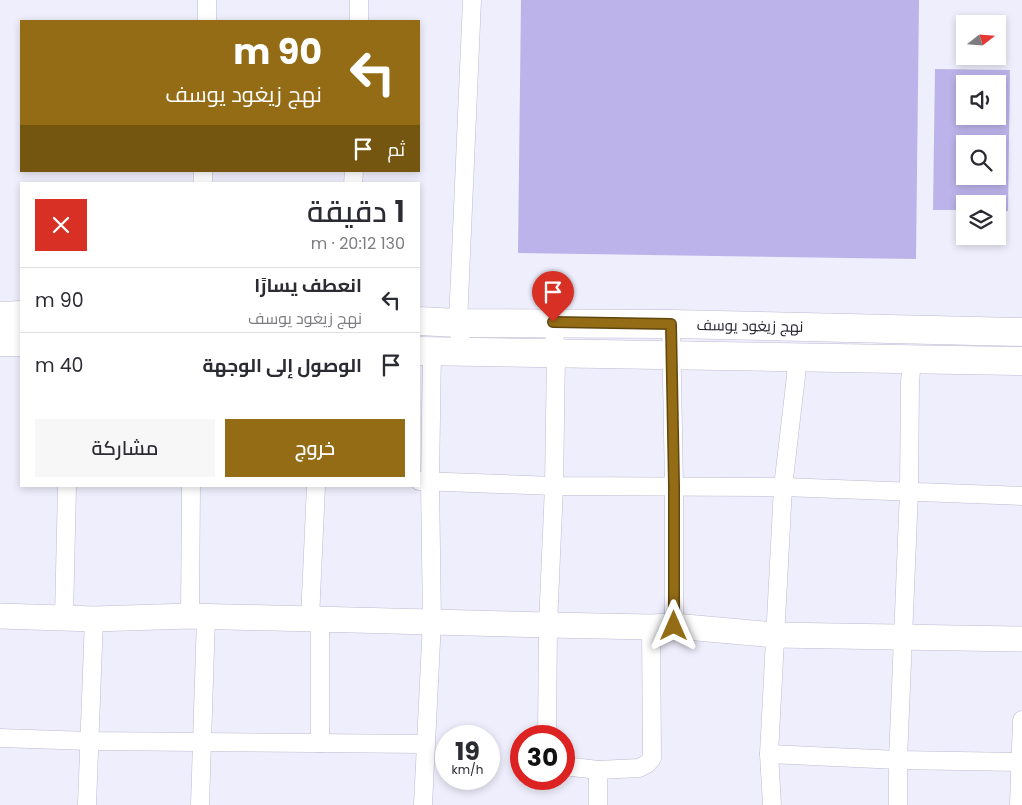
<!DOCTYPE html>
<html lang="ar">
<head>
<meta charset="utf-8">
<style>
	body { margin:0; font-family:Poppins,Cairo,sans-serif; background:#f7f7f7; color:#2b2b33; direction:rtl; height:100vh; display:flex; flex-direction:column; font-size:19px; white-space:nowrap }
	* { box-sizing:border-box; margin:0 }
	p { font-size:16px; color:#7c7c81 }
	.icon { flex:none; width:28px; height:28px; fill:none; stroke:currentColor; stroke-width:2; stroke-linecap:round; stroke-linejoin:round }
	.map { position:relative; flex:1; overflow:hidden; direction:ltr }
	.details { position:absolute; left:20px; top:182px; width:400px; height:305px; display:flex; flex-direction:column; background:#fff; border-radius:0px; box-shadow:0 2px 8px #0003; direction:rtl }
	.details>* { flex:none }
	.banner { position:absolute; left:20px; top:20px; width:400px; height:152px; border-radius:0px; box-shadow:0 2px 8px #0003; direction:rtl; background:#936c15; color:#fff; overflow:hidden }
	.needle { width:32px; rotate:73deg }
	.tools { position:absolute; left:956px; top:15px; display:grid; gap:10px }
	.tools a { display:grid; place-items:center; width:50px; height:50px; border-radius:0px; background:#fff; box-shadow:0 2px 8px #0003; font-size:25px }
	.speed { position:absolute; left:435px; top:725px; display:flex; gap:10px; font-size:25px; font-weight:700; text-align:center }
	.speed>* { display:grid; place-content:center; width:65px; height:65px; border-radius:50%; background:#fff; box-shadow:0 2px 8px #0003; line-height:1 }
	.speed small { font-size:12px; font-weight:400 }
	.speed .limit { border:8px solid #d22; background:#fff; color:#111 }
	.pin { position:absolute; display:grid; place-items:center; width:42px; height:42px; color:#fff; margin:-51px -21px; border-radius:50% 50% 50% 0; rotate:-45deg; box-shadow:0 0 5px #0007 }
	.pin .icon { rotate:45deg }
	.me { position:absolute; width:55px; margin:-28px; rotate:0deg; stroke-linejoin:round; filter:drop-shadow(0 0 4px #0008) }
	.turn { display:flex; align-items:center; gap:18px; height:105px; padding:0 15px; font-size:22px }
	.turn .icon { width:65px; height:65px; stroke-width:2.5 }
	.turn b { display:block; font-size:35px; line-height:42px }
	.then { display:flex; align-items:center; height:48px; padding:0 15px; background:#0003; gap:10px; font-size:19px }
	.round { display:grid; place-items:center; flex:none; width:52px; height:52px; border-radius:0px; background:#f7f7f7 }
	.head { display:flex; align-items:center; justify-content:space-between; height:85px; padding:0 15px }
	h1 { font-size:30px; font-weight:600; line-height:38px }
	.primary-button { display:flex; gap:10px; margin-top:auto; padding:10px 15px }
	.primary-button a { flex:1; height:58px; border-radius:0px; background:#936c15; color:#fff; font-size:20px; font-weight:600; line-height:58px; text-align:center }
	.primary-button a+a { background:#f7f7f7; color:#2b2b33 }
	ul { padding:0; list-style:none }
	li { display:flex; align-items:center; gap:15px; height:65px; padding:0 15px; border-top:1px solid #e1e1e2 }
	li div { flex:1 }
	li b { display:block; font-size:19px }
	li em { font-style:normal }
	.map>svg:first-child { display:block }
	.green { fill:#bcb3ea; fill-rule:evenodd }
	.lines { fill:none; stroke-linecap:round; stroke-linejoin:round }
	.street-casing { stroke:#bdbad1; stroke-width:19 }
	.secondary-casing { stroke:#bdbad1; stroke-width:26 }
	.primary-casing { stroke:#bdbad1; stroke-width:29 }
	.street { stroke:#fff; stroke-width:18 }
	.secondary { stroke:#fff; stroke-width:25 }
	.primary { stroke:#fff; stroke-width:28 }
	.route-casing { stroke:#60460e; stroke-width:12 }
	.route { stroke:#936c15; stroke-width:9 }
	.labels { text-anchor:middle; stroke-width:5; stroke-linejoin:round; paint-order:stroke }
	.street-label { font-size:15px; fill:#23212a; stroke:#fdfdfd }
</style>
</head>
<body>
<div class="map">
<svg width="1022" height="805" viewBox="0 0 1022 805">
	<rect width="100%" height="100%" fill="#efeefc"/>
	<g class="green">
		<polygon points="521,0 919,0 916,259 518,253"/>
		<path d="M 935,69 L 1010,70 L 1008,211 L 998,211 L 998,204 L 965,204 L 965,210 L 933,210 ZM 965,84 L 998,84 L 998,116 L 965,116 ZM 965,144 L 998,144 L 998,176 L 965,176 Z"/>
	</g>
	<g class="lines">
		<defs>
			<g id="street">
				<polyline points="207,21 207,0"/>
				<polyline points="359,21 359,0"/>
				<polyline points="203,184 203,171"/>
				<polyline points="353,184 354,171"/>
				<polyline points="671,324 674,486 674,626"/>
				<polyline points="462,352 458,323 472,0"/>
				<polyline points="419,481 554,486 783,487 1022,496"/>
				<polyline points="190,616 191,486"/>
				<polyline points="64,617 67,486"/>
				<polyline points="310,619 316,486"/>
				<polyline points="547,736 548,625 554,486 556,354 553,322"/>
				<polyline points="0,738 90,741 425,744"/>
				<polyline points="320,743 320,619"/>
				<polyline points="769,754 898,760 1022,762"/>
				<polyline points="564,766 598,770 639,768 647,764 652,758 651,627"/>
				<polyline points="87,805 94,619"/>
				<polyline points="200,805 206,617"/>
				<polyline points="423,805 432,621 430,481 432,351"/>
				<polyline points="598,805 598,770"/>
				<polyline points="772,805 769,754 783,487 796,376 796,358"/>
				<polyline points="898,805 898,760 909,491 910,383 912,359"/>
				<polyline points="1019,805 1022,720"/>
			</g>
			<polyline id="secondary" points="0,616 94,619 190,616 548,625 651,627 674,626 775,635 1022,639"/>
			<g id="primary">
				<polyline points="0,316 21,315"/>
				<polyline points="419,321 458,323 671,324 1022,332"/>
				<polyline points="0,342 21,342"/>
				<polyline points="419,351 1022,361"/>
			</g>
		</defs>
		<use href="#street" class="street-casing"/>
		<use href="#secondary" class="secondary-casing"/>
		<use href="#primary" class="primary-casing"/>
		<use href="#street" class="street"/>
		<use href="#secondary" class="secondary"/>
		<use href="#primary" class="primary"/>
	</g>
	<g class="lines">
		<defs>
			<polyline id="route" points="553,322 671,324 674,486 674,626"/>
		</defs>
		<use href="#route" class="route-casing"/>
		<use href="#route" class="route"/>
	</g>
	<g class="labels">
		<g class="street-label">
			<text transform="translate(750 326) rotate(1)" y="5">نهج زيغود يوسف</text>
		</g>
	</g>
</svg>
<div class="tools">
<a><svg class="needle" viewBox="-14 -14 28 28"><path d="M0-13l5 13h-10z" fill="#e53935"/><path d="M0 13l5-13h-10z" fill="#7c7c81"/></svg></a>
<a><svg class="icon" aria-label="sound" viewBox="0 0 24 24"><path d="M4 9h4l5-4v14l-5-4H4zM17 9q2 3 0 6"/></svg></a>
<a><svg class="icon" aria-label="search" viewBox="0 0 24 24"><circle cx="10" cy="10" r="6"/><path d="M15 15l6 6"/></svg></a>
<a><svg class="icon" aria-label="layers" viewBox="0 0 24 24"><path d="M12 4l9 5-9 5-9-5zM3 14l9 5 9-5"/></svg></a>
</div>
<div class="speed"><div>19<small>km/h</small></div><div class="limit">30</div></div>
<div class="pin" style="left:553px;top:322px;background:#d93025"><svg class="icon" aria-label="arrive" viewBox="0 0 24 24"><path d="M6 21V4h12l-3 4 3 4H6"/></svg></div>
<svg class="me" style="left:674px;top:626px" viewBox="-20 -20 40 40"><path d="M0-17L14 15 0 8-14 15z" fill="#936c15" stroke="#fff" stroke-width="4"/></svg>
<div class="banner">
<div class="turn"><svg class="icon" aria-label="left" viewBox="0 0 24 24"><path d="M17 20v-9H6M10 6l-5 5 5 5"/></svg><div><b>90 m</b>نهج زيغود يوسف</div></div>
<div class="then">ثم<svg class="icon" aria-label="arrive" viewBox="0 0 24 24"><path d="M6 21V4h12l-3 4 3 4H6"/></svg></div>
</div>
<section class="details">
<div class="head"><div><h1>1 دقيقة</h1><p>130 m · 20:12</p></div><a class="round" style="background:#d93025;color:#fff"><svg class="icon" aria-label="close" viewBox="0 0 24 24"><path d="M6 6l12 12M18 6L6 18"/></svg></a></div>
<ul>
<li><svg class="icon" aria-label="left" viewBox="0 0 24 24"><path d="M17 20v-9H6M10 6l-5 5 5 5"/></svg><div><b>انعطف يسارًا</b><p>نهج زيغود يوسف</p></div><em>90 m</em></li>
<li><svg class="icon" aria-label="arrive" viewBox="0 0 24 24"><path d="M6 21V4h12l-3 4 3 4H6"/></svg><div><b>الوصول إلى الوجهة</b></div><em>40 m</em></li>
</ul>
<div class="primary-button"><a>خروج</a><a>مشاركة</a></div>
</section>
</div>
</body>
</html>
